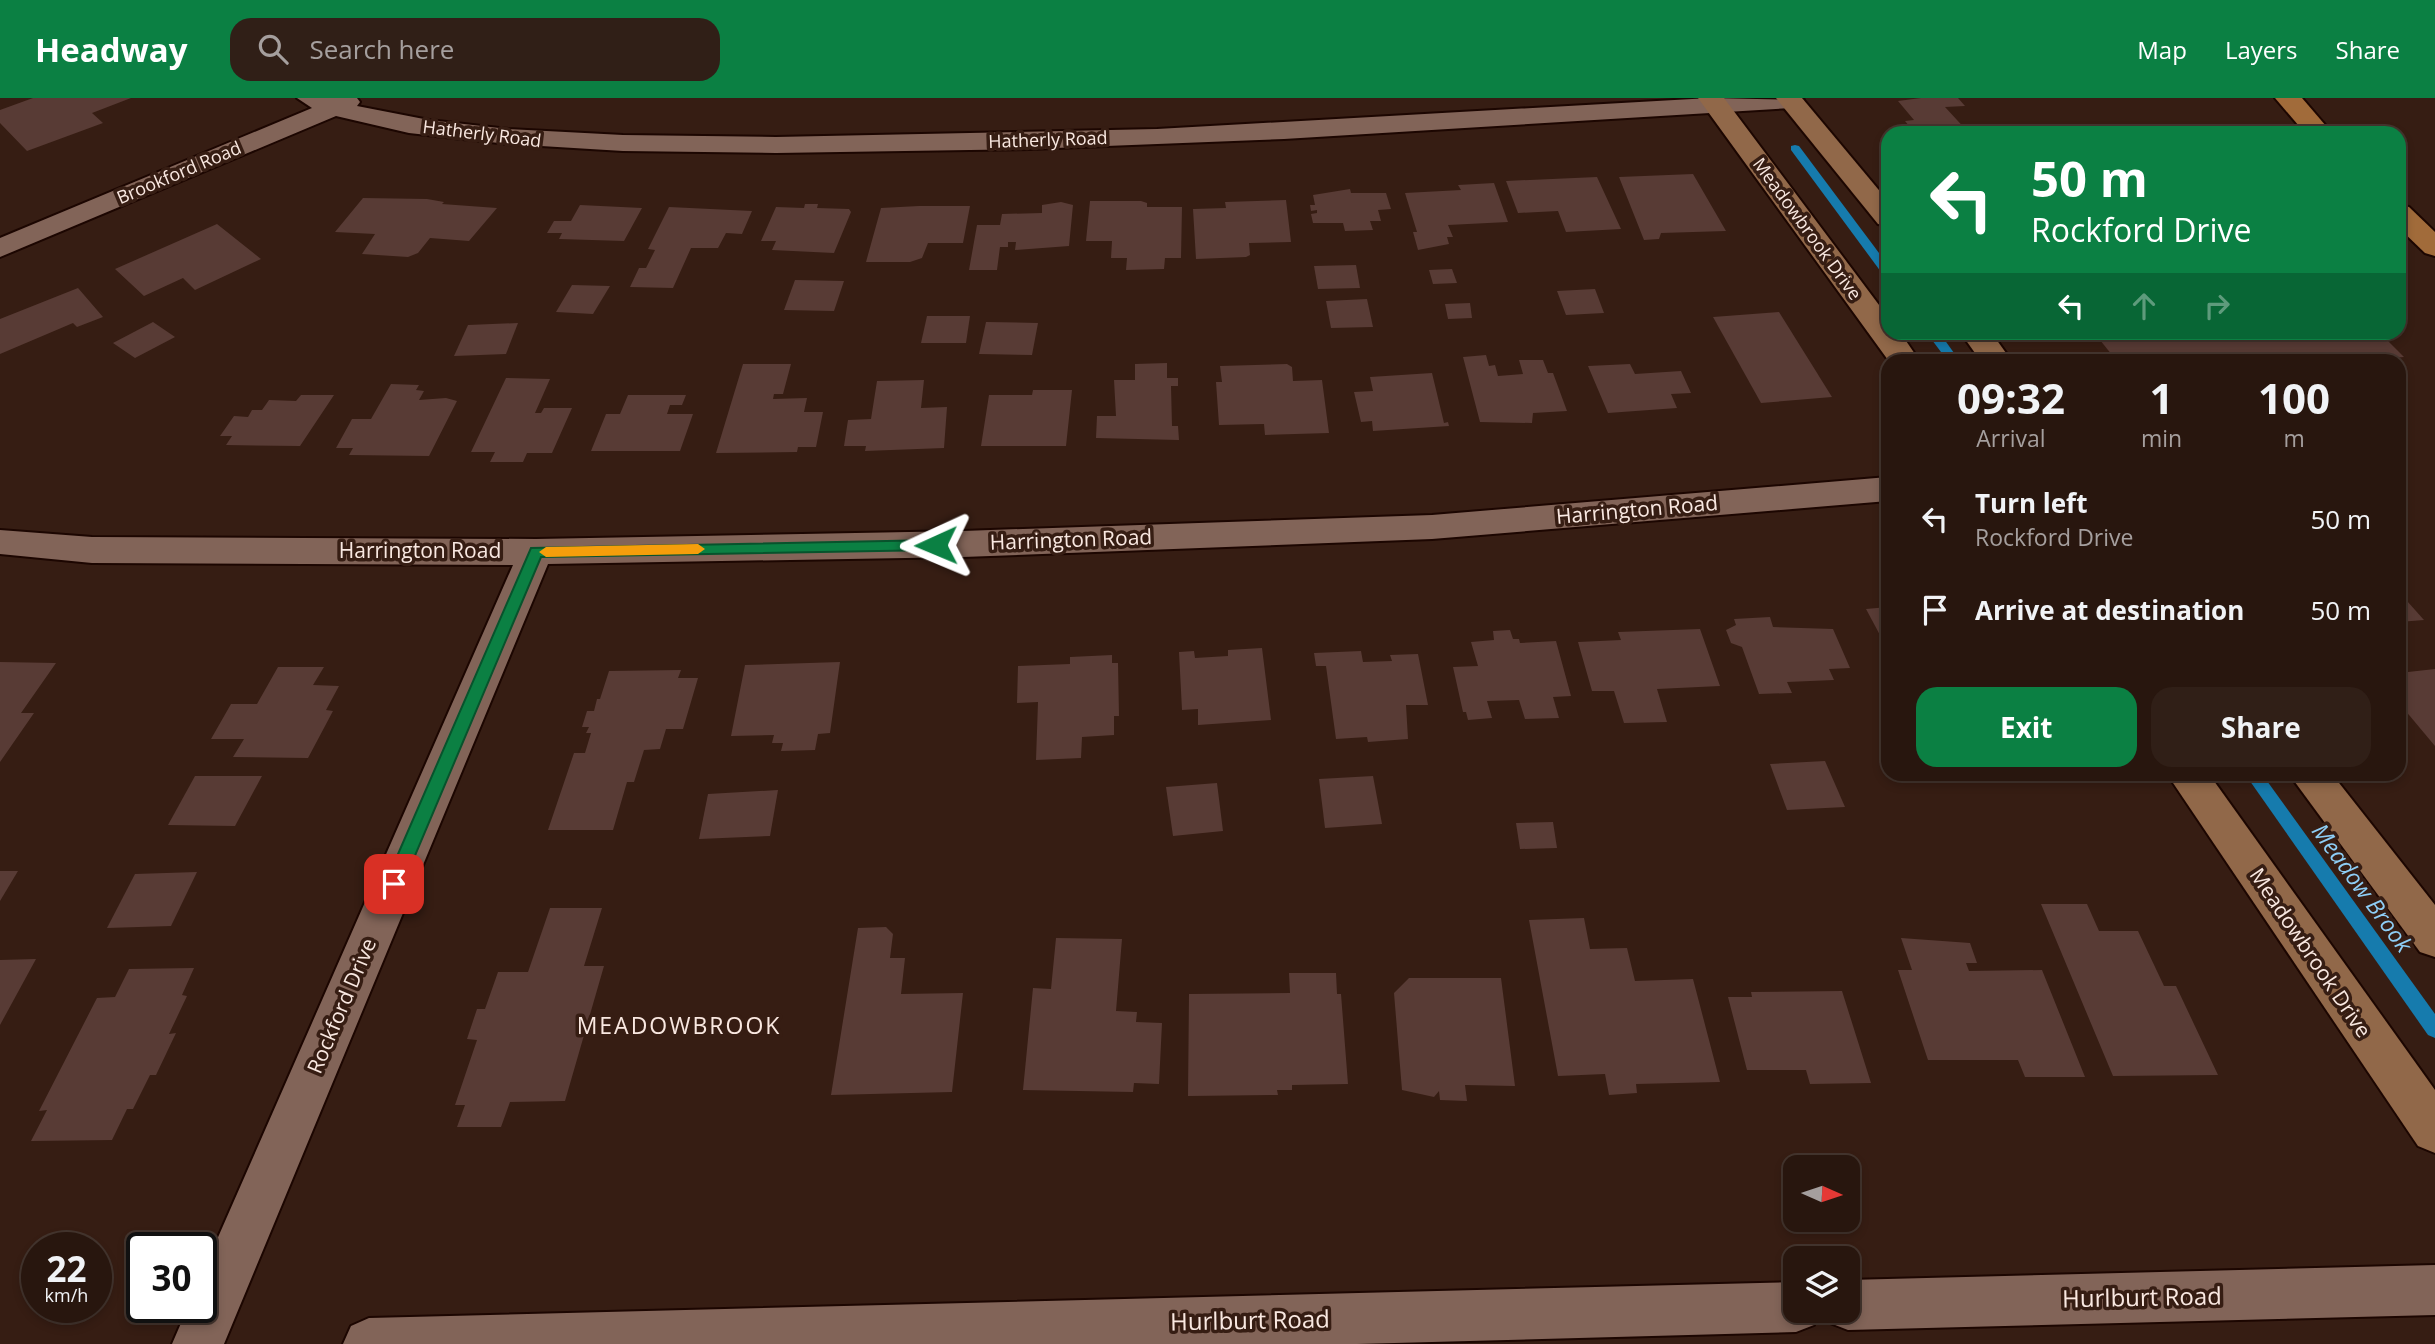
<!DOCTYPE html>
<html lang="en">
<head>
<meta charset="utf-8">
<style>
	body { margin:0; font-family:"Open Sans",sans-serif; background:#301f17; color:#f1f3f6; height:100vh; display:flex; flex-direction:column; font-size:26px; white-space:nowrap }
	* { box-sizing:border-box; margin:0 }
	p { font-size:23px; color:#a59f9e }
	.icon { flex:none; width:38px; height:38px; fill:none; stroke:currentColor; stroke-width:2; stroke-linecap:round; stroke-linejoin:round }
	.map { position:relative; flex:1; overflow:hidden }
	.side { position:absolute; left:1881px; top:256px; width:525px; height:427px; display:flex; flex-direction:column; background:#28160e; border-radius:21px; box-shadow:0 4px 10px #0003,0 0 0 2px #44352e }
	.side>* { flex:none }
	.top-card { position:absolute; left:1881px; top:28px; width:525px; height:214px; border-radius:21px; box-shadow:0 4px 10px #0003,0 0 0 2px #44352e; background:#0b8043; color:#fff; overflow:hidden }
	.needle { width:46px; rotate:93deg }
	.fabs { position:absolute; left:1783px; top:1057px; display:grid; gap:14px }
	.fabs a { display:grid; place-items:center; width:77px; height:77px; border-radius:14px; background:#28160e; box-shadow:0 4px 10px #0003,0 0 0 2px #44352e; font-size:35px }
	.speed { position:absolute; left:21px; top:1134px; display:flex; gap:14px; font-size:35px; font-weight:700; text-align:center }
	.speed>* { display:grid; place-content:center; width:91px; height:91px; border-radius:50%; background:#28160e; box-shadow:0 4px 10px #0003,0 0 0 2px #44352e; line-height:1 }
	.speed small { font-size:18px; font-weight:400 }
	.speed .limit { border:4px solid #111; border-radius:10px; background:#fff; color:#111 }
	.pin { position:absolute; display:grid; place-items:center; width:60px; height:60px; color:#fff; margin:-30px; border-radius:14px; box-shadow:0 4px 10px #0006 }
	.me { position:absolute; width:77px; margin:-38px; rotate:269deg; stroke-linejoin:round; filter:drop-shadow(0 0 5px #0008) }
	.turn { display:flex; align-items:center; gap:24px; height:147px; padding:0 35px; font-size:32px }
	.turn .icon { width:91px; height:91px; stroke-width:2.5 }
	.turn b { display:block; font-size:49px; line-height:60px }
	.lanes { display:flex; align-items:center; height:66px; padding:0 35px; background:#0003; justify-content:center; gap:35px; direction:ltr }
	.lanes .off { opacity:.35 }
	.eta { display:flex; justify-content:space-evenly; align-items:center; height:119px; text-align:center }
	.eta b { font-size:42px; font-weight:700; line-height:49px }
	.cta { display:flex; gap:14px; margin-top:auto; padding:14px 35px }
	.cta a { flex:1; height:80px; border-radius:21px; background:#0b8043; color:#fff; font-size:28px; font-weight:700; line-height:80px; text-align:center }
	.cta a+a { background:#301f17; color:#f1f3f6 }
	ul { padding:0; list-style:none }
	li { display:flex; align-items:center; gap:21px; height:91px; padding:0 35px }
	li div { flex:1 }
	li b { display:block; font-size:26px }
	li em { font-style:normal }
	header { display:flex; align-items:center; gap:42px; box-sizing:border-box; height:98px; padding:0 35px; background:#0b8043; color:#fff }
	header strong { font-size:33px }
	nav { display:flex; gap:38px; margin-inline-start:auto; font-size:24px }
	.search { width:490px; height:63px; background:#301f17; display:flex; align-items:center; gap:18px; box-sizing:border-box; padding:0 24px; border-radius:21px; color:#a59f9e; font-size:26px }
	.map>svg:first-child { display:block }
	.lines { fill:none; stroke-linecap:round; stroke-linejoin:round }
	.stream { fill:#167bad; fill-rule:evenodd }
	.building { fill:#583b35 }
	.street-casing { stroke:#1c0601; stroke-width:4 }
	.secondary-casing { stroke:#1c0601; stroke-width:4 }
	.primary-casing { stroke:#1c0601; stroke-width:4 }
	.street { fill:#826458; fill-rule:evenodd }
	.secondary { fill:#916849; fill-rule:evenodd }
	.primary { fill:#a16b3a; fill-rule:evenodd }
	.route { fill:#0b8043; stroke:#07532c; stroke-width:2 }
	.slow { fill:#f59e0b }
	.labels { text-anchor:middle; stroke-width:7; stroke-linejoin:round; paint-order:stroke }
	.far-street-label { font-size:18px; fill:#f9e8e1; stroke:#361d13 }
	.street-label { font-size:21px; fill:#f9e8e1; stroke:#361d13 }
	.water-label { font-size:23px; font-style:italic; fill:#8ecef6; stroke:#361d13 }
	.neighbourhood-label { font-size:23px; letter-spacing:2px; fill:#f9e8e1; stroke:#361d13 }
	.near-street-label { font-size:24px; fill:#f9e8e1; stroke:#361d13 }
</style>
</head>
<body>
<header>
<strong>Headway</strong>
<div class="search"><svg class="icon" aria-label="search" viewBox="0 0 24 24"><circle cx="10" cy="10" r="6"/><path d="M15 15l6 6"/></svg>Search here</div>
<nav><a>Map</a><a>Layers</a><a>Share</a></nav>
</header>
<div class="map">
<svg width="2435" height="1246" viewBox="0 0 2435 1246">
	<rect width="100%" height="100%" fill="#361d13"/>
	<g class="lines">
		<g class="stream">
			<polygon points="1795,47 1799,48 1888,167 1888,178 1884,178 1791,52 1791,48"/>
			<polygon points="1926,234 1939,234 1959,262 1947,262"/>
			<polygon points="2245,676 2262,676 2435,916 2435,940 2428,937"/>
		</g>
	</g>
	<g class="building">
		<polygon points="33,0 131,0 92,15 103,25 27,53 0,25 0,12"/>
		<polygon points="1921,0 1958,0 1965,8 1945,9 1969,35 1915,35 1905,23 1914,22 1898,3"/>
		<polygon points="2241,31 2244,35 2079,35 2075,32"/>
		<polygon points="1693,76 1726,133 1661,135 1659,141 1644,142 1619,79"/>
		<polygon points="1597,79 1621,131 1566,134 1558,113 1518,115 1506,83"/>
		<polygon points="1494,85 1508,124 1448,127 1453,139 1447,139 1449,146 1418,152 1413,134 1417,134 1405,95 1461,92 1458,87"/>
		<polygon points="1350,91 1351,95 1386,95 1391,111 1378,112 1381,123 1370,123 1373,132 1345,133 1343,125 1313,125 1311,116 1317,115 1317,112 1311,113 1310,107 1315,107 1313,97"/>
		<polygon points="363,100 427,101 444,104 442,106 497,110 469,143 430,140 418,155 408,159 362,156 375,136 335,134"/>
		<polygon points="1286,102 1291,144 1249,145 1250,157 1246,159 1196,161 1193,111 1226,110 1225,104"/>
		<polygon points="1090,103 1141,103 1147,105 1147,109 1182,109 1181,160 1165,160 1164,171 1126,172 1127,160 1111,160 1112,143 1086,143"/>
		<polygon points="1061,104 1073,107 1069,148 1015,152 1016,144 1008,144 1008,149 1000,149 997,172 969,172 977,127 1000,127 1002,116 1042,115 1042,107"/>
		<polygon points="805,106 818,106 817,110 849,111 851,114 834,155 772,152 776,143 761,143 776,109 804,110"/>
		<polygon points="580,107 642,110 624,143 559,141 562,135 547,135 554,123 571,123"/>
		<polygon points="919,108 970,108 963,145 928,145 922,160 910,164 866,164 881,110"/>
		<polygon points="669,109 752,113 742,136 726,135 718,150 691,150 673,190 630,189 639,170 646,170 655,152 648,151"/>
		<polygon points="217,126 261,161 195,192 183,180 144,198 115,171"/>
		<polygon points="1356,167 1360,190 1318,191 1314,168"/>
		<polygon points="1452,171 1457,185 1433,186 1429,172"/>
		<polygon points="795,182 844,183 834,213 784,212"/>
		<polygon points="572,187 610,188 593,216 556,214"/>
		<polygon points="78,190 103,219 77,229 73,225 0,256 0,221"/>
		<polygon points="1595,191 1604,215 1566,217 1557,193"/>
		<polygon points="1367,201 1373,229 1331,230 1326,203"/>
		<polygon points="1470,205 1472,220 1448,221 1445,206"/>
		<polygon points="1779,214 1832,299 1761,305 1713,219"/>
		<polygon points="927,218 970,218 966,245 921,245"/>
		<polygon points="153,224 175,239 135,260 113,245"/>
		<polygon points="986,224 1038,225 1032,257 979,256"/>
		<polygon points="518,225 506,256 454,258 468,227"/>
		<polygon points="2188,234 2379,234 2404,259 2366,262 2116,262 2100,242"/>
		<polygon points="1486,257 1489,268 1495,267 1498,278 1523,276 1519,262 1543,262 1548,275 1553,275 1567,313 1533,315 1532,325 1480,324 1463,259"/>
		<polygon points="1167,265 1167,280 1178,280 1178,288 1171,288 1172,328 1178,328 1179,342 1096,340 1097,318 1116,318 1114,282 1135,282 1135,266"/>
		<polygon points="743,266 791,266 783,296 774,296 773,301 807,300 804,314 823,314 816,349 798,349 797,354 716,355"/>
		<polygon points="1287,266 1292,269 1293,283 1322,282 1329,335 1265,337 1264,326 1219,327 1216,284 1222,284 1220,268"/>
		<polygon points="1630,266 1635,276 1681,273 1691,295 1671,296 1677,310 1608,315 1588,268"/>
		<polygon points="1432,275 1444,325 1448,324 1449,328 1373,333 1372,323 1361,324 1354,294 1373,293 1370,279"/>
		<polygon points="506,280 550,281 535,315 541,315 544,310 572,310 552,355 527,355 523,364 490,364 495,354 471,354"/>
		<polygon points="924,282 921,310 947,309 944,350 865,353 866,348 844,348 848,322 871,321 877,283"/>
		<polygon points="391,286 419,287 416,292 424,293 419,302 446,300 457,303 429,358 349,357 353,350 336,350 352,321 371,321"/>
		<polygon points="1033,292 1072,292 1066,348 981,348 989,297 1032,297"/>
		<polygon points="301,297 334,297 300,348 226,347 232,338 220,338 234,318 248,319 252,312 262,312 269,302 296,303"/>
		<polygon points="628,297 686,297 682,307 670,307 667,316 693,316 680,353 591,353 606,316 620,316"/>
		<polygon points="2399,494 2424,522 2399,524"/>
		<polygon points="1888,509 1888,552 1866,511"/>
		<polygon points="1770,519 1773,529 1833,531 1850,570 1829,571 1834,582 1787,584 1792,595 1759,596 1742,549 1731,545 1726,532 1736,527 1734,521"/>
		<polygon points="1700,531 1720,588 1657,591 1667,624 1624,625 1614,593 1592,593 1578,544 1621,542 1618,534"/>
		<polygon points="1510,532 1513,541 1519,541 1520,545 1556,543 1571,598 1553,599 1559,620 1525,621 1519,602 1487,603 1492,620 1468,622 1466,614 1463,614 1453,569 1478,568 1471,544 1494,542 1493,533"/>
		<polygon points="1262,550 1271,622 1198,627 1198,611 1182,612 1179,554 1194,553 1195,560 1228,558 1228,552"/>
		<polygon points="1361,553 1363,564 1392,563 1390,557 1418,556 1428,607 1406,607 1408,641 1368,644 1367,639 1336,641 1326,568 1316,568 1314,555"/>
		<polygon points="1112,557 1112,565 1118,565 1119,618 1114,618 1114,637 1082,639 1081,660 1036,662 1038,604 1017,605 1018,568 1070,566 1070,559"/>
		<polygon points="0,564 56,565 21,615 34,615 0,664"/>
		<polygon points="840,564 830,635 818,636 815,652 781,653 783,645 772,645 774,637 731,638 745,567"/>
		<polygon points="278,569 324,569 313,587 339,588 326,612 333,613 308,660 233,659 244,641 211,641 231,606 257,606"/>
		<polygon points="2435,571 2435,648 2399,605 2399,575"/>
		<polygon points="681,572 678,580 698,580 683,631 666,631 660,651 644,652 634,684 627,684 613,732 548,732 574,655 585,655 591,635 586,635 589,629 582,629 587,613 594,613 597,601 600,601 609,573"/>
		<polygon points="1825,663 1845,709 1787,712 1770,666"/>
		<polygon points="195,678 262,678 235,728 168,727"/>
		<polygon points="1373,678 1382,726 1325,730 1319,681"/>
		<polygon points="1217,685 1223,733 1173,738 1166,689"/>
		<polygon points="778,692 770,738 699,741 708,696"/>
		<polygon points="1553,724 1557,750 1520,751 1516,725"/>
		<polygon points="0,773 18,773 0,803"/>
		<polygon points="197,774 171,828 107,830 135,776"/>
		<polygon points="2041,806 2087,806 2099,833 2138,833 2164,888 2176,888 2218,977 2113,978"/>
		<polygon points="550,810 602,810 584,868 604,868 565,1003 510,1004 501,1029 457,1029 465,1007 455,1007 477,942 467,941 477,911 485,911 498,874 528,874"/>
		<polygon points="1584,820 1590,851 1627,850 1635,883 1693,881 1720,984 1636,986 1637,995 1609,997 1605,976 1558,978 1529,822"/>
		<polygon points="886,829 893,836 890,860 905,860 901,896 963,895 952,994 831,997 858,830"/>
		<polygon points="1056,840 1122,841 1116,913 1137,914 1136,924 1162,925 1159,986 1134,985 1133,994 1023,992 1033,890 1051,891"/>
		<polygon points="1901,840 1970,845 1977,865 1966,865 1969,873 2042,872 2085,979 2025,979 2018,962 1928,962 1898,872 1912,872"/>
		<polygon points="36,861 0,927 0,862"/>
		<polygon points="194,870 182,897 187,898 169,936 176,935 156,977 150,977 133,1011 127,1011 112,1042 31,1043 47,1012 39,1013 97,900 115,899 129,871"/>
		<polygon points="1289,875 1336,875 1337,896 1341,896 1348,986 1292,987 1292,992 1277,992 1278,997 1188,998 1189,896 1290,895"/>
		<polygon points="1409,880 1501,880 1515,988 1465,987 1467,1003 1440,1002 1439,993 1434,999 1402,992 1394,895"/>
		<polygon points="1842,893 1871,985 1810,986 1806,972 1747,972 1728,899 1752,899 1751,894"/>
	</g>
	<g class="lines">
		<defs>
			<g id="street">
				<polygon points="297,0 357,0 360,4 357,8 429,22 508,31 623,37 776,39 1157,31 1710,0 1804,2 1800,7 1791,10 1284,41 1030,51 776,55 623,53 508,46 409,35 336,18 0,159 0,140 312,10"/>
				<polygon points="1888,379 1888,403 1432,441 963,459 548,466 224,1246 172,1246 188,1209 201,1209 201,1178 513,467 92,465 0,456 0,432 92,439 536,441 963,433 1432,417"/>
				<polygon points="2435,1167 2435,1217 1848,1232 1830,1225 1825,1213 1848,1213 1848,1182"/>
				<polygon points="1796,1184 1796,1213 1820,1213 1814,1227 1796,1234 1357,1246 343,1246 351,1228 369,1220"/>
			</g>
			<g id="secondary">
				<polygon points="1698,0 1724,0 1888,219 1888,234 1900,234 1919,262 1888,262"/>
				<polygon points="1776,0 1802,0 1888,103 1888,128 1878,126"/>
				<polygon points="1960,234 1991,234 2011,262 1980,262"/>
				<polygon points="2167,676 2209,676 2435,992 2435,1055 2418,1048"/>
				<polygon points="2289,676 2332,676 2435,807 2435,859 2420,854"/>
			</g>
			<g id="primary">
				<polygon points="2275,0 2302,0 2332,35 2305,35"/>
				<polygon points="2399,107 2409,109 2435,134 2435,158 2425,155 2399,130"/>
			</g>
		</defs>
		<use href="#street" class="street-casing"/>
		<use href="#secondary" class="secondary-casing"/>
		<use href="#primary" class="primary-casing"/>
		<use href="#street" class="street"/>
		<use href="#secondary" class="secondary"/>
		<use href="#primary" class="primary"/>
	</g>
	<polygon class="route" points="936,442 943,447 936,452 541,459 403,786 394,794 388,791 385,786 531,450"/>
	<polygon class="slow" points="698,446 705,451 698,456 546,459 539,454 546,449"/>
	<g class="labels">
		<g class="far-street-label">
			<text transform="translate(482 36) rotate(7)" y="6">Hatherly Road</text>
			<text transform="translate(1048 42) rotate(-2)" y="6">Hatherly Road</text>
			<text transform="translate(179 75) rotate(-23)" y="6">Brookford Road</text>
			<text transform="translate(1807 131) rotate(54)" y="6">Meadowbrook Drive</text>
		</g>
		<g class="street-label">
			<text transform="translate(1637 412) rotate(-5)" y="7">Harrington Road</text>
			<text transform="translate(1071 442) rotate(-2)" y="7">Harrington Road</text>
			<text x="420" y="460">Harrington Road</text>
			<text transform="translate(2310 855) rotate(56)" y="7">Meadowbrook Drive</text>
			<text transform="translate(342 908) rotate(-67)" y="7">Rockford Drive</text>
		</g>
		<g class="water-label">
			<text transform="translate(2362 790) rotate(54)" y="8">Meadow Brook</text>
		</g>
		<g class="neighbourhood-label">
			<text x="679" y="936">MEADOWBROOK</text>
		</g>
		<g class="near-street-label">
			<text transform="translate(2142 1200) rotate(-1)" y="8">Hurlburt Road</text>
			<text transform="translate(1250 1223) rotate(-1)" y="8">Hurlburt Road</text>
		</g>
	</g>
</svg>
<div class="fabs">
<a><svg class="needle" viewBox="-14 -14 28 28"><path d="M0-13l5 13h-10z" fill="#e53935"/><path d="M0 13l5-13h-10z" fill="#a59f9e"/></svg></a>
<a><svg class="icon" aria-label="layers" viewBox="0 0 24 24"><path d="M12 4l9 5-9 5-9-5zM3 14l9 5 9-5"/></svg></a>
</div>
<div class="speed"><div>22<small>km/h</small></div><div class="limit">30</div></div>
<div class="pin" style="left:394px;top:786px;background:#d93025"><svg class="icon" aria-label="arrive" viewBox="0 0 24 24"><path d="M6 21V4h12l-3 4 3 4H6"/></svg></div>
<svg class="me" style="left:936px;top:447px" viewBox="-20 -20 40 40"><path d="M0-17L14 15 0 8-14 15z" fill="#0b8043" stroke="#fff" stroke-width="4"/></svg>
<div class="top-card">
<div class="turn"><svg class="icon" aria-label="left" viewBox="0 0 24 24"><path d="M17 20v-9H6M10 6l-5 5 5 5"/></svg><div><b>50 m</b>Rockford Drive</div></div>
<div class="lanes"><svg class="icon" aria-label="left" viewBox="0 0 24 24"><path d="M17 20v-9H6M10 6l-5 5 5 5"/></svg><svg class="icon off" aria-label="ahead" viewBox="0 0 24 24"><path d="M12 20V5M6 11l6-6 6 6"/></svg><svg class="icon off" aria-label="right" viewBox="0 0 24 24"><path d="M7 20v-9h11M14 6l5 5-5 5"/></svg></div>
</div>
<section class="side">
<div class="eta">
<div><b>09:32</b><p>Arrival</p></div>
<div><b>1</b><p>min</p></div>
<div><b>100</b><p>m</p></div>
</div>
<ul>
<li><svg class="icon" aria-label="left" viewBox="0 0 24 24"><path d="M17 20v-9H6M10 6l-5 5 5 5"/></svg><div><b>Turn left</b><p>Rockford Drive</p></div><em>50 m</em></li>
<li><svg class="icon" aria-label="arrive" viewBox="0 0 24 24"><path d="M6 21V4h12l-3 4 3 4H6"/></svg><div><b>Arrive at destination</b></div><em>50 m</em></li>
</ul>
<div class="cta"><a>Exit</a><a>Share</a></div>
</section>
</div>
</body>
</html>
